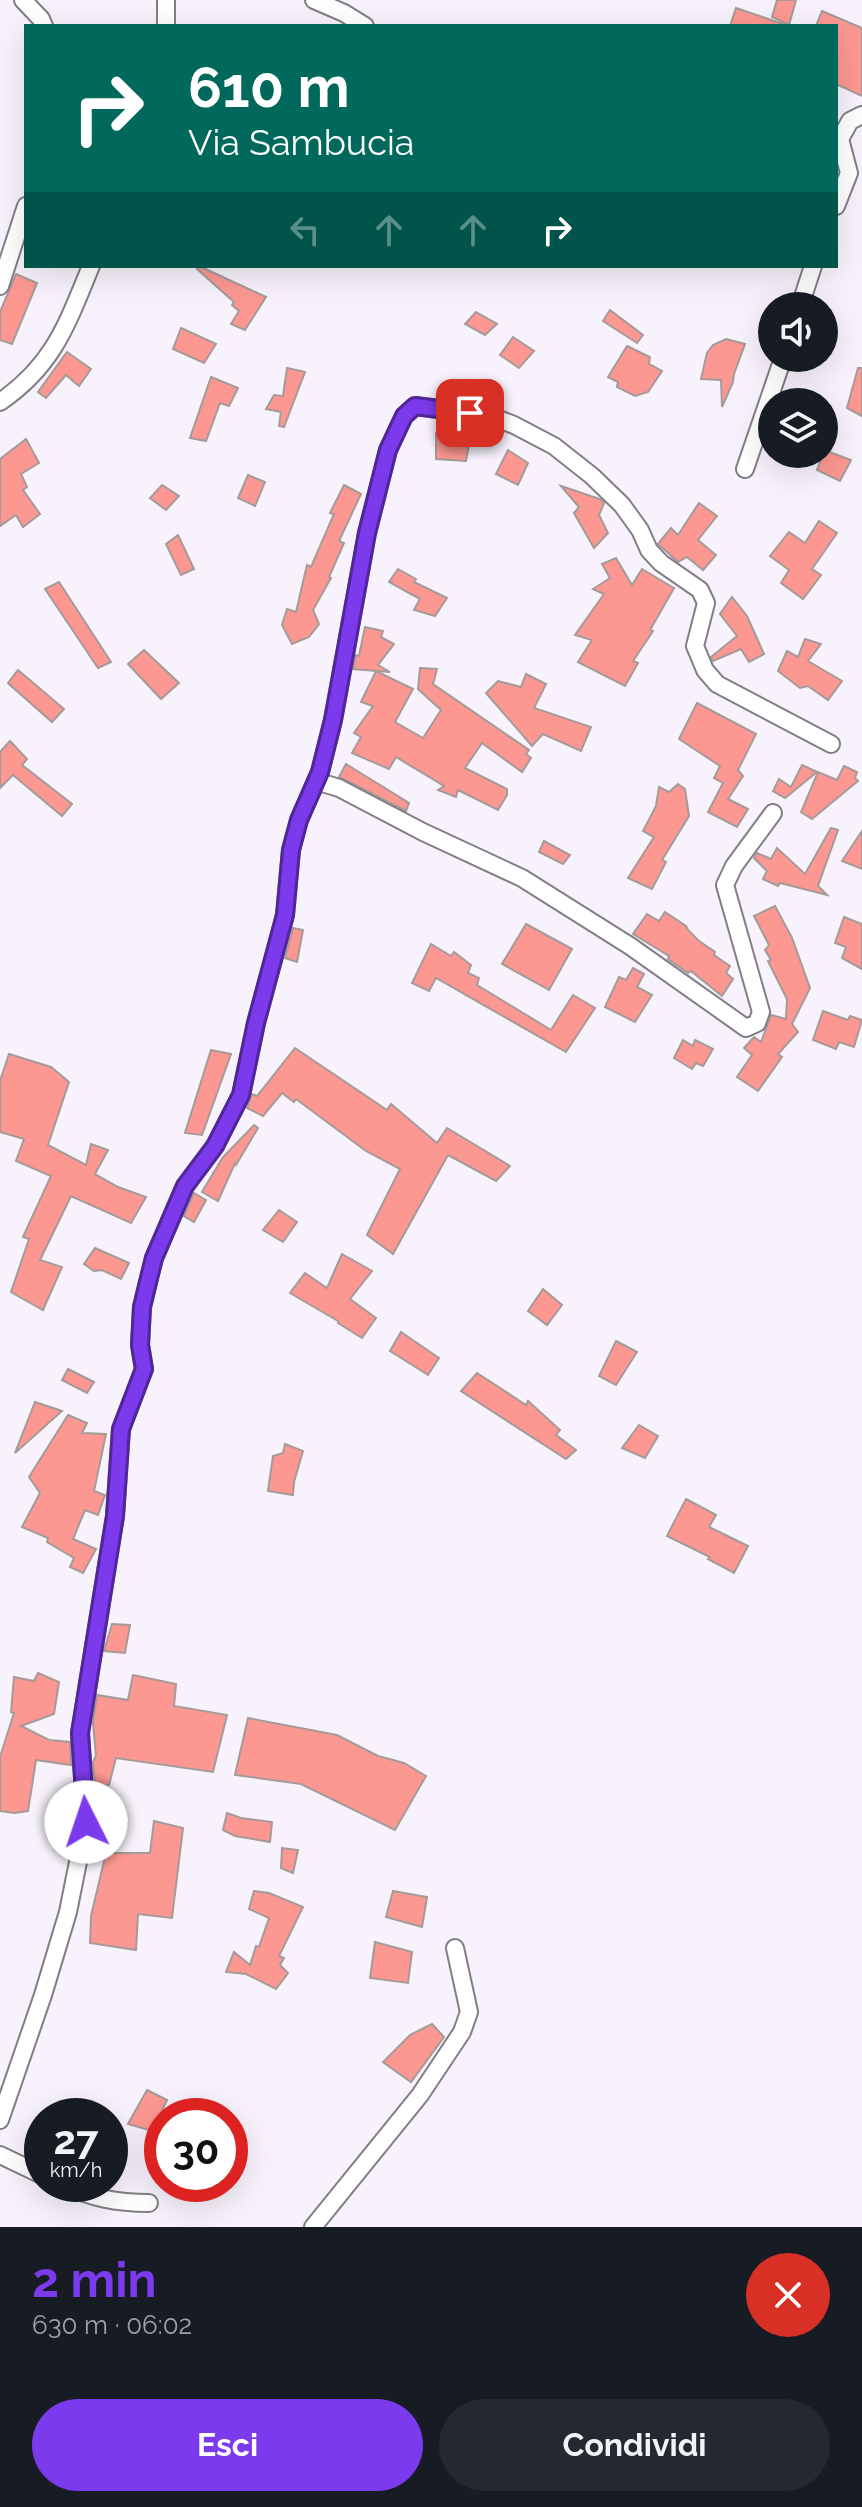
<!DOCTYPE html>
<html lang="it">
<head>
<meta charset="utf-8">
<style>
	body { margin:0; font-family:Raleway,sans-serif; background:#242831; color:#f1f3f6; height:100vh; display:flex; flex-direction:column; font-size:30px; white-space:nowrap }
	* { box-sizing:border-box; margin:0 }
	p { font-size:26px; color:#9ea1a6 }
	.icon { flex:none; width:44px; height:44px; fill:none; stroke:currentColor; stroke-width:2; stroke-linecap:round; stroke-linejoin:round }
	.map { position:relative; height:2227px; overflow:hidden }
	.sheet { display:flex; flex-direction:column; background:#171b24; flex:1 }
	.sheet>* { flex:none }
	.hud { position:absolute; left:24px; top:24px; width:814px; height:244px; border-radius:0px; box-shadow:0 8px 32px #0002; background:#00695c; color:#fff; overflow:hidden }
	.tools { position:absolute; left:758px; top:292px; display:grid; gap:16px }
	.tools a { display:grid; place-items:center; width:80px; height:80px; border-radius:50%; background:#171b24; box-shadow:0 8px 32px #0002; font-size:40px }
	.speed { position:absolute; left:24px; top:2098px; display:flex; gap:16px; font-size:40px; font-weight:700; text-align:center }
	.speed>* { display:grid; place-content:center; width:104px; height:104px; border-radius:50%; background:#171b24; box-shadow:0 8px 32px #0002; line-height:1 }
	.speed small { font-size:20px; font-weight:400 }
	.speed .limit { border:12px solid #d22; background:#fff; color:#111 }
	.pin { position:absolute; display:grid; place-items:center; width:68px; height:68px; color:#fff; margin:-34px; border-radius:16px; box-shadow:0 4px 12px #0006 }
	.me { position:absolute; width:88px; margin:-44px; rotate:356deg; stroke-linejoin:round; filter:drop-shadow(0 0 6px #0008) }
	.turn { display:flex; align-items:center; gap:28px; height:168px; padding:0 32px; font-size:36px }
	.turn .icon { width:104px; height:104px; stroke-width:2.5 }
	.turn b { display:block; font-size:56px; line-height:68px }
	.lanes { display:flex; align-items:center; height:76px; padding:0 32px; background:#0003; justify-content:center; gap:40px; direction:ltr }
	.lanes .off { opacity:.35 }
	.round { display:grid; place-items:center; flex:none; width:84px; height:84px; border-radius:42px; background:#242831 }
	.headline { display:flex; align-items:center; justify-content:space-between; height:136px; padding:0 32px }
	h1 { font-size:48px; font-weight:700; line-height:60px; color:#7c3aed }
	.action { display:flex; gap:16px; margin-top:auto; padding:16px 32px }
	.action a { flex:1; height:92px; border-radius:48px; background:#7c3aed; color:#fff; font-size:32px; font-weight:700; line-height:92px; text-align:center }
	.action a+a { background:#242831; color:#f1f3f6 }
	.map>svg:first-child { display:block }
	.building { fill:#fc9891; stroke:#a59a99; stroke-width:2 }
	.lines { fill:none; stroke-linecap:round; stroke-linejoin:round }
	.minor-casing { stroke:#827e86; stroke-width:20 }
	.minor { stroke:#fff; stroke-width:16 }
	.route-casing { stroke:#51269a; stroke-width:20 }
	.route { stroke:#7c3aed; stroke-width:14 }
</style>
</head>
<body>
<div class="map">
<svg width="862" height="2227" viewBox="0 0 862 2227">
	<rect width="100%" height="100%" fill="#f7f2fb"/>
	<g class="building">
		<polygon points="777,0 796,0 789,25 772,17"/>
		<polygon points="736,8 783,24 782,26 730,26"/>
		<polygon points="822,11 862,28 862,96 836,84 836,26 816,26"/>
		<polygon points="199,266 266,297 245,330 231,324 239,311 232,305 234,302 197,269"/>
		<polygon points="16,274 37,283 12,344 0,340 0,312"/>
		<polygon points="610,310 643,335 637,343 603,321"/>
		<polygon points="476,312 497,324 485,335 465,324"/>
		<polygon points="181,328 216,344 204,363 173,349"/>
		<polygon points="513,337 534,351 519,368 500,355"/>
		<polygon points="726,339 745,344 734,374 733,382 722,407 721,380 701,379 707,353 713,345"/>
		<polygon points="627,346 650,357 649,364 662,371 648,392 635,396 617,387 618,382 608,377"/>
		<polygon points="67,352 91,369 79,386 66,375 46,398 38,392"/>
		<polygon points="287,368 305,372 284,427 279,426 281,412 266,409 274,395 283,396"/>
		<polygon points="858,368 862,368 862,416 847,408"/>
		<polygon points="211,377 238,388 229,406 220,403 206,441 190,438"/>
		<polygon points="436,433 471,434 466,461 436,459"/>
		<polygon points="26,439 39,463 21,474 27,487 23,490 40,514 23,527 16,515 0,526 0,459"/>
		<polygon points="508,450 528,463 518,485 496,474"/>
		<polygon points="824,450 851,460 840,481 817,470"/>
		<polygon points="248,475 265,482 255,506 238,498"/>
		<polygon points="162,485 179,496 166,510 150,498"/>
		<polygon points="344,485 361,494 339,541 344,543 329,577 331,578 313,610 319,624 309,637 292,644 282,625 287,609 296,612 307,565 311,567 334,514 330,513"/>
		<polygon points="561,486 600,499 604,503 599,515 608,533 594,548 574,513 579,507"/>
		<polygon points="699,503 717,516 698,540 716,555 703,570 687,557 678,562 658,544 671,528 678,535"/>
		<polygon points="819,521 837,533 812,569 821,575 803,599 781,583 789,570 770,556 789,532 805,543"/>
		<polygon points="178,535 194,569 181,575 166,544"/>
		<polygon points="616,558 632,585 642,569 674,588 650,630 653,631 633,661 638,663 625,686 578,662 592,640 575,635 604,594 593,589 610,578 602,564"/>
		<polygon points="398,569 416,579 414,582 447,598 435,616 414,610 420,599 389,582"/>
		<polygon points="59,582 111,662 98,668 45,589"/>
		<polygon points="732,597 747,616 764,654 749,662 741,649 713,661 711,657 737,636 720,614"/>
		<polygon points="365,627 383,631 381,637 394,644 378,665 390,672 353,669 356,655 359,656"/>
		<polygon points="805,639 821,644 808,661 842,681 828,700 808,686 800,688 778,671 787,651 798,657"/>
		<polygon points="144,650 179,683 161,699 128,664"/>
		<polygon points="420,668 437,669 433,684 529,750 526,754 531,758 522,772 482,743 465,768 507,789 507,795 498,810 458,790 456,797 438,790 444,786 396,757 389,769 352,753 361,737 354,733 373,706 361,702 376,671 413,689 395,722 423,738 441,710 418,689"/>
		<polygon points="18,670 64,709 52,722 8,683"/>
		<polygon points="526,674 546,684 534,708 591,727 581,751 543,734 532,746 486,693 498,681 521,687"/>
		<polygon points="697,703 756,734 738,770 743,776 728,799 748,809 737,827 708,812 723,783 714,778 720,766 679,739"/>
		<polygon points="10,741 27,759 22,765 72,804 62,816 13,775 0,788 0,752"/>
		<polygon points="346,764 409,803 406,811 339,777"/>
		<polygon points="802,765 817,772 785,798 773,791 779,779 791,787"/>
		<polygon points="844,766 857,772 855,778 858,781 812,819 801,812 818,772 837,780"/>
		<polygon points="678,784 685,789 689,816 662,860 666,862 652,889 628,878 654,837 643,831 656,806 659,787 669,792"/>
		<polygon points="831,828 838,830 818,886 827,895 780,883 778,886 763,879 767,871 754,858 757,853 771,859 777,848 805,874"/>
		<polygon points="862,831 862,869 842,861"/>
		<polygon points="544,841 570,855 563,864 539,852"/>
		<polygon points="775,906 792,938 810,988 792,1024 798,1032 778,1054 782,1057 758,1091 737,1077 752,1055 744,1048 754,1037 761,1042 771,1015 786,1019 787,999 768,961 771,960 765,950 769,945 754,916"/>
		<polygon points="665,912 686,926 688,930 699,941 715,952 714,955 730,966 726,973 733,979 722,996 691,971 688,973 668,959 669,956 633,934 647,914 659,921"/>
		<polygon points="844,917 862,924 862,969 842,958 846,947 835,943"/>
		<polygon points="526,924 572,949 549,990 502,964"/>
		<polygon points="293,928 303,930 297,962 285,958"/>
		<polygon points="431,944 451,956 454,952 471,965 468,973 479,978 477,985 551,1030 573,995 595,1008 566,1052 436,978 429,991 412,983"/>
		<polygon points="633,968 644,974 637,987 652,995 635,1022 605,1007 619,977 626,980"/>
		<polygon points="823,1011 848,1020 850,1016 862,1020 854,1047 839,1042 836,1049 813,1040"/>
		<polygon points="683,1040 693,1046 695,1040 713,1049 703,1066 696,1063 692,1069 674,1058"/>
		<polygon points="295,1048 387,1110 391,1104 437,1143 447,1128 510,1166 496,1181 448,1155 393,1254 367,1235 400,1169 366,1151 296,1099 294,1102 282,1093 263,1116 247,1108 252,1094 257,1096"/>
		<polygon points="211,1050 231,1054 202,1135 185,1133"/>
		<polygon points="9,1054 51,1067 69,1082 48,1145 86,1165 91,1144 108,1150 95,1174 118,1187 146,1197 131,1223 71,1196 40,1260 62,1267 43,1310 11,1292 29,1239 23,1237 51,1176 16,1161 24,1139 0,1132 0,1081"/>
		<polygon points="254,1125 258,1128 236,1165 235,1163 218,1201 202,1192 223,1157"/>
		<polygon points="194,1193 206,1200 194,1222 184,1216"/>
		<polygon points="279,1210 297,1222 283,1242 263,1230"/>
		<polygon points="95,1248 129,1263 121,1279 102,1270 94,1271 84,1264"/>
		<polygon points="342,1254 372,1271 350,1299 376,1318 362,1338 338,1323 338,1321 290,1293 305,1273 327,1288"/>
		<polygon points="543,1289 562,1305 547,1325 528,1311"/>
		<polygon points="401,1332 439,1358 428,1375 390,1351"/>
		<polygon points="616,1341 637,1352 616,1385 599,1376"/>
		<polygon points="68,1369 94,1382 87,1393 62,1380"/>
		<polygon points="477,1373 526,1405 528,1401 560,1430 556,1435 576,1450 566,1459 461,1391"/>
		<polygon points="35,1402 62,1411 15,1453"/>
		<polygon points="68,1415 87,1423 82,1433 106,1434 94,1491 105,1495 98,1515 85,1510 73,1539 96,1549 83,1573 70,1567 74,1558 47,1542 48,1538 22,1527 40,1493 29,1477"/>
		<polygon points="639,1425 658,1436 645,1458 622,1448"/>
		<polygon points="285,1444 303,1451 294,1482 293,1495 268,1491 273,1456 283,1453"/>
		<polygon points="686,1499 716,1515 709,1527 748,1546 734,1573 708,1559 710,1557 667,1536"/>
		<polygon points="112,1624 130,1625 125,1653 104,1651"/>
		<polygon points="38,1673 59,1682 54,1714 21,1726 49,1740 70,1742 71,1765 36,1760 28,1811 14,1813 0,1811 0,1757 14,1713 11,1712 14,1677 34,1681"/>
		<polygon points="133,1675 176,1684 174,1706 227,1715 213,1772 116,1758 109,1785 95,1787 93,1762 96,1756 93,1723 97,1695 128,1700"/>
		<polygon points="248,1718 337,1735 378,1756 404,1763 426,1776 395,1830 301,1784 235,1775"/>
		<polygon points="227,1813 241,1818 272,1822 270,1842 235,1836 223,1830"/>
		<polygon points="154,1821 183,1828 172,1918 138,1914 136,1950 90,1943 91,1916 106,1853 150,1853"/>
		<polygon points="282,1848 298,1850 293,1873 281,1868"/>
		<polygon points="254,1891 269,1893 303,1907 279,1956 284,1958 280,1965 288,1973 276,1989 246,1974 226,1972 234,1952 250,1965 256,1946 259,1947 269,1918 249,1909"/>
		<polygon points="393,1891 427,1897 422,1927 386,1917"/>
		<polygon points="375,1942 412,1952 408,1983 370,1978"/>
		<polygon points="432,2024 444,2037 411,2082 383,2062 410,2035"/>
		<polygon points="147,2090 167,2100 162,2111 162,2134 128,2124"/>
	</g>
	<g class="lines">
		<defs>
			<g id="minor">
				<polyline points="23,0 41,19 44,26"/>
				<polyline points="314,0 344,13 365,26"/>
				<polyline points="166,26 166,0"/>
				<polyline points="836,206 849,173 840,139 850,121 862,115"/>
				<polyline points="0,286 26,206"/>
				<polyline points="800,306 813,266"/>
				<path d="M 0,402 C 54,365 67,324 91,266"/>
				<polyline points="745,469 783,358"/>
				<polyline points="316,781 339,788 423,832 522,878 630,946 746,1028 757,1023 761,1012 725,885 734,866 773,813"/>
				<polyline points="0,2120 43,1995 68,1912 86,1822 80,1733 115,1516 121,1429 144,1369 140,1345 142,1307 154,1258 185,1186 215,1146 241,1095 256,1023 285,915 291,850 299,820 320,772 333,720 367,533 388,450 404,416 415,406 488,415 514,425 554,446 592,476 622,505 640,530 649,550 661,563 700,590 706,603 695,646 705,670 717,684 831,744"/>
				<polyline points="0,2155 42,2175"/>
				<path d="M 62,2184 C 92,2198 116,2203 149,2203"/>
				<polyline points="313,2227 420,2095 462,2032 469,2012 455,1948"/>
			</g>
		</defs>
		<use href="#minor" class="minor-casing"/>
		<use href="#minor" class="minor"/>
	</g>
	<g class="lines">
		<defs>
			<polyline id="route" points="86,1822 80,1733 115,1516 121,1429 144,1369 140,1345 142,1307 148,1282 154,1258 185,1186 215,1146 241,1095 256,1023 285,915 291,850 299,820 320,772 333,720 367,533 388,450 404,416 415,406 470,413"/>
		</defs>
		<use href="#route" class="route-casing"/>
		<use href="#route" class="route"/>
	</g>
</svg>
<div class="tools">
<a><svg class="icon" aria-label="sound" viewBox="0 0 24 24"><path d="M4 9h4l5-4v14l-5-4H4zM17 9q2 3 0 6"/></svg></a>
<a><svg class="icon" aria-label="layers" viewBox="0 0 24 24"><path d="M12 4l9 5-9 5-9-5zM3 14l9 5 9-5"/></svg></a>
</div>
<div class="speed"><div>27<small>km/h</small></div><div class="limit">30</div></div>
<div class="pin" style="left:470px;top:413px;background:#d93025"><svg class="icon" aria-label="arrive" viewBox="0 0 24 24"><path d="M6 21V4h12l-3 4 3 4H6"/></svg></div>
<svg class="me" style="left:86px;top:1822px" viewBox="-20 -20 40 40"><circle r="19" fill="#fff"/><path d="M0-13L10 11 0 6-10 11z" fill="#7c3aed"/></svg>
<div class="hud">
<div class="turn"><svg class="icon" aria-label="right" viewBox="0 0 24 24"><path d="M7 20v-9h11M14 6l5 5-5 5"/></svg><div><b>610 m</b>Via Sambucia</div></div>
<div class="lanes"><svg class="icon off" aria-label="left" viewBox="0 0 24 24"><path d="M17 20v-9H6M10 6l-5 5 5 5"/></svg><svg class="icon off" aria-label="ahead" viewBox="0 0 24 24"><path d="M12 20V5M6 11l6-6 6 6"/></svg><svg class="icon off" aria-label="ahead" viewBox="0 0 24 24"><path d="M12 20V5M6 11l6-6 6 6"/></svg><svg class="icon" aria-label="right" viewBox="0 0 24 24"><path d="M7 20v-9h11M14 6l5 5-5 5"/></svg></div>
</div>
</div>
<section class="sheet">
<div class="headline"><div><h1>2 min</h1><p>630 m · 06:02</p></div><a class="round" style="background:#d93025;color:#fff"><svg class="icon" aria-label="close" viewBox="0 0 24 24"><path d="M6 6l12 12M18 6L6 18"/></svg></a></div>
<div class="action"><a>Esci</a><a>Condividi</a></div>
</section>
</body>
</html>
